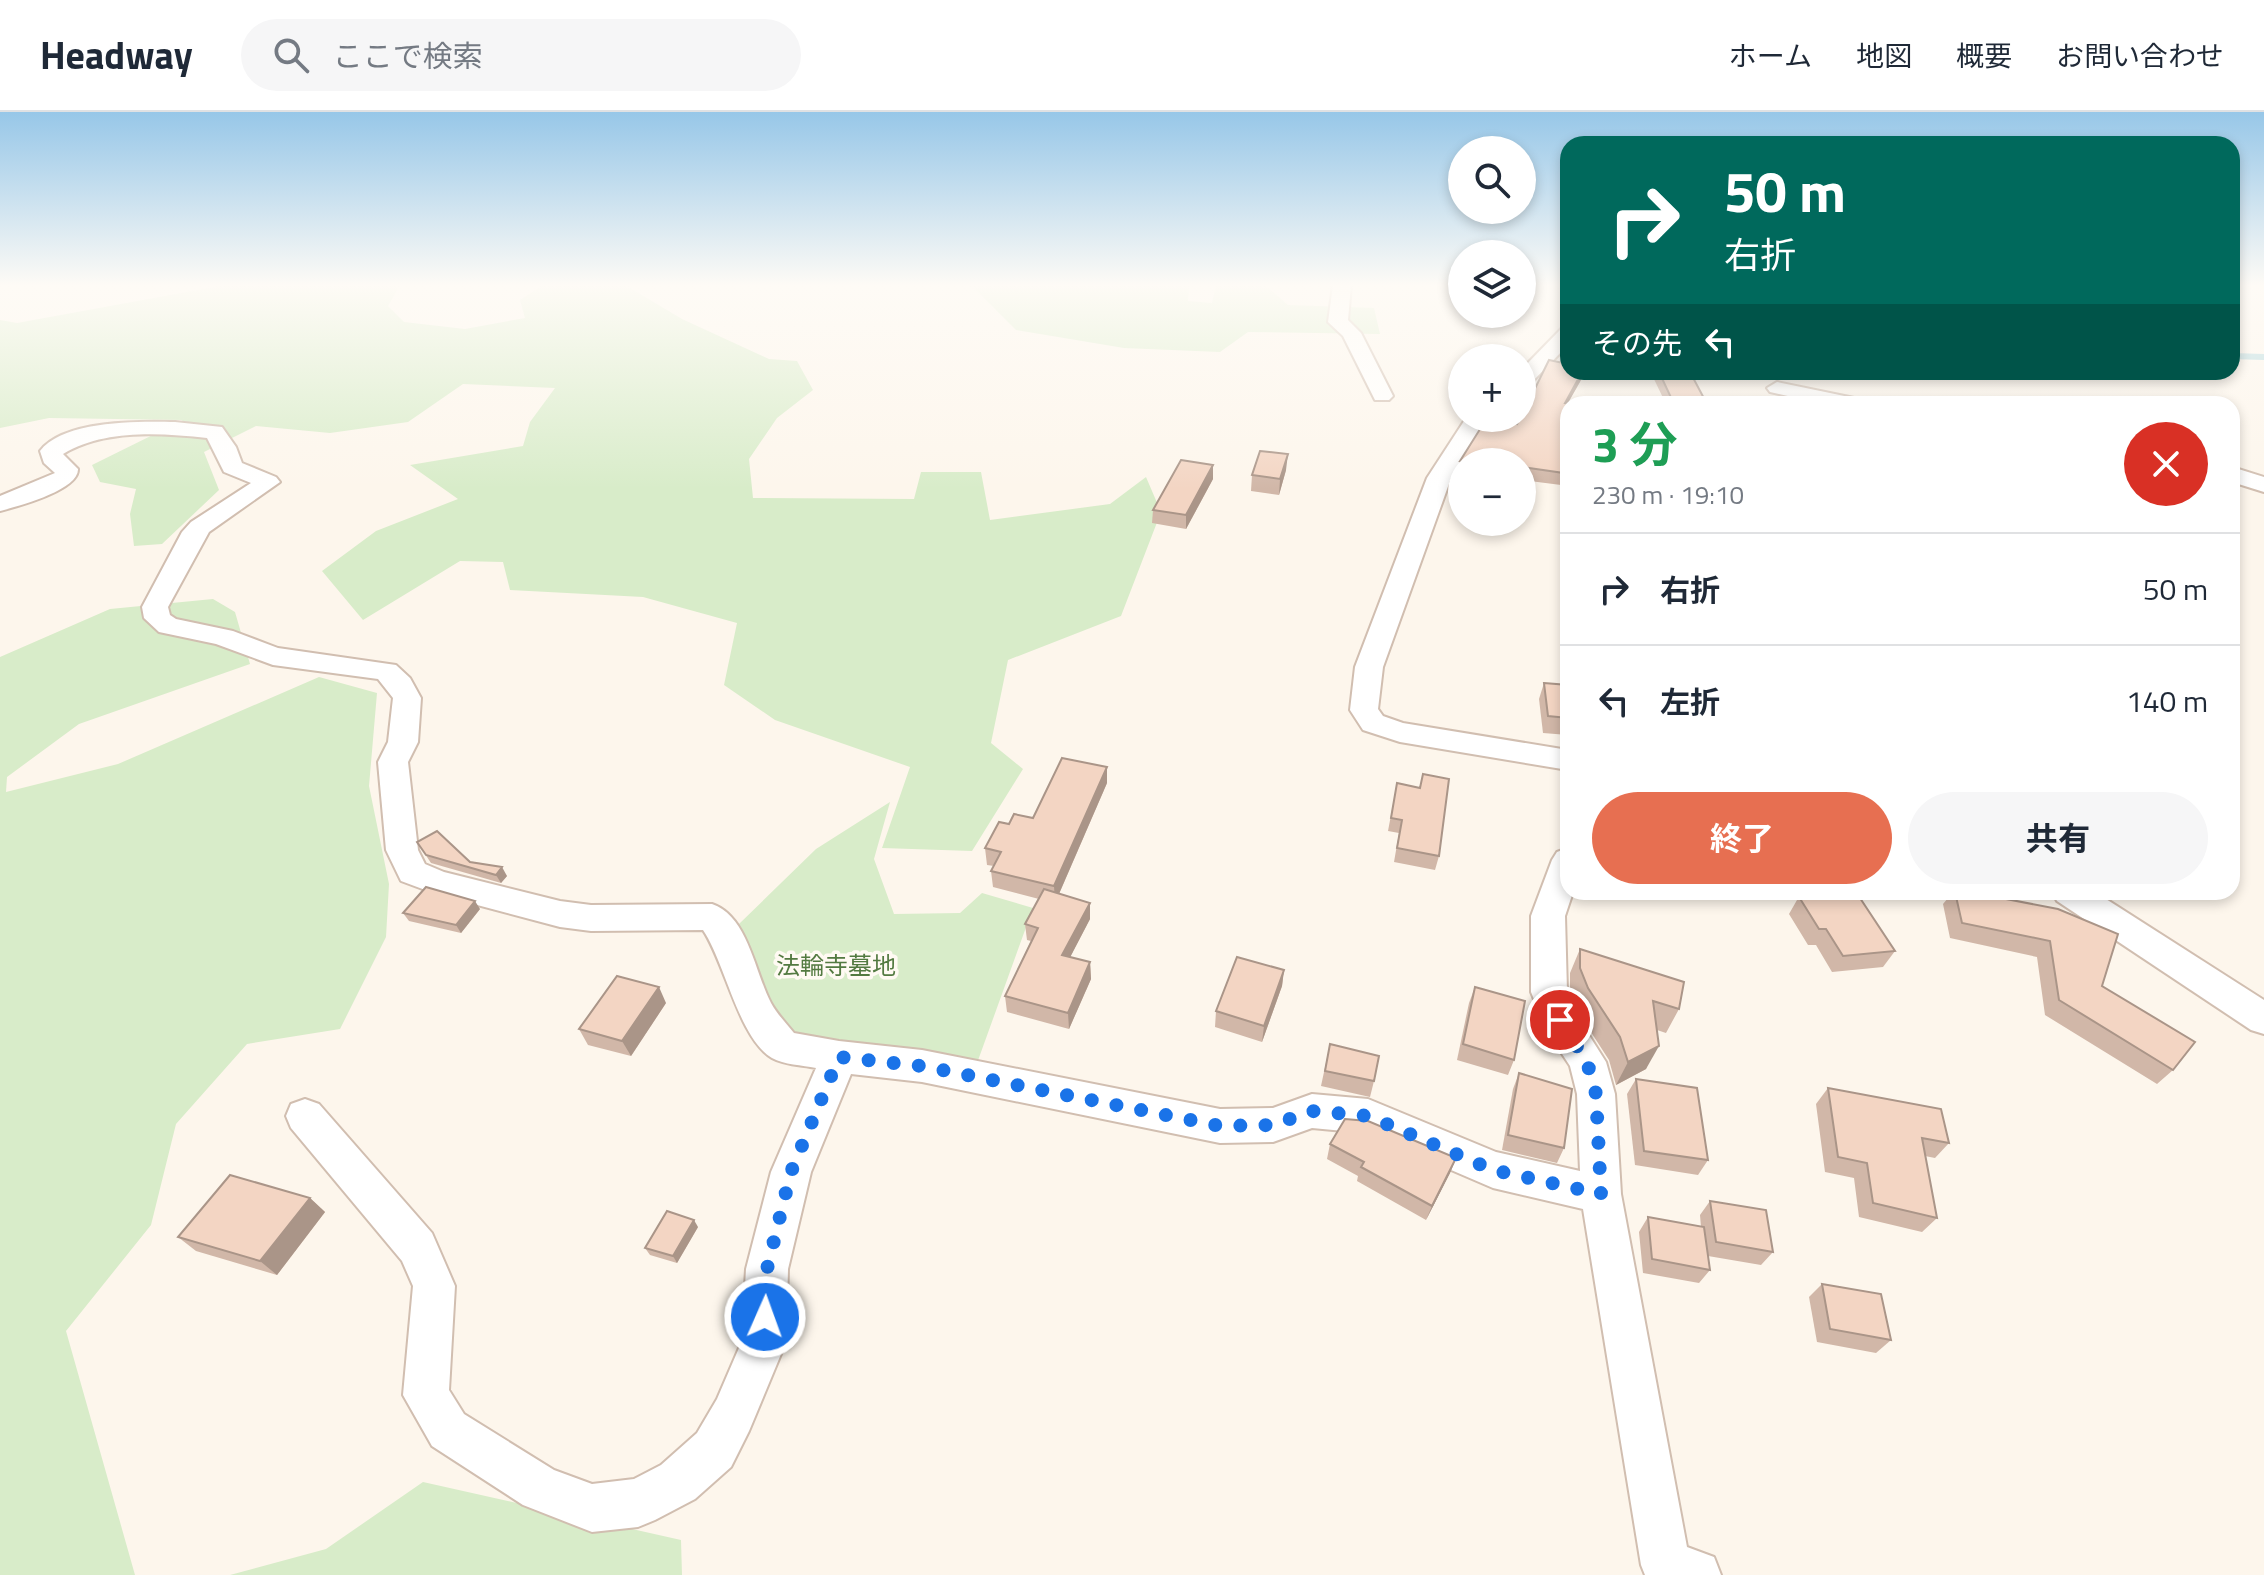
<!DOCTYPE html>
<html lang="ja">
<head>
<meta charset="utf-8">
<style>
	body { margin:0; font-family:"Titillium Web","Noto Sans JP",sans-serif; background:#f6f6f7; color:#1f2937; height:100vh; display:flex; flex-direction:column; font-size:30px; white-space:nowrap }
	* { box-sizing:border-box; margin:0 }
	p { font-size:26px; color:#747a83 }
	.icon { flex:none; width:44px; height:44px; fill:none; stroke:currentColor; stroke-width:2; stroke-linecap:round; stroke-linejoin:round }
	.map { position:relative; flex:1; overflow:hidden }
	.side { position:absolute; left:1560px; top:284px; width:680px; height:504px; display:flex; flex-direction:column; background:#fff; border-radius:24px; box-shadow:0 4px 12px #0003 }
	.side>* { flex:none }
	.guide { position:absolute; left:1560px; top:24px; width:680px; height:244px; border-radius:24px; box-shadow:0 4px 12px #0003; background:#00695c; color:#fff; overflow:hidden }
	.tools { position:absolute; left:1448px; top:24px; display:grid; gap:16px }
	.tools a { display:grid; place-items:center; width:88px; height:88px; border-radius:50%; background:#fff; box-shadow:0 4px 12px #0003; font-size:40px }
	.pin { position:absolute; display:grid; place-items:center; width:68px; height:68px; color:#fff; margin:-34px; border:4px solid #fff; border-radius:50%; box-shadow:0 2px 8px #0007 }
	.me { position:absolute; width:88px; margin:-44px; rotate:2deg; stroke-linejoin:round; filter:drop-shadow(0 0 6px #0008) }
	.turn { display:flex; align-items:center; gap:28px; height:168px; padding:0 32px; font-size:36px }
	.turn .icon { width:104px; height:104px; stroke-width:2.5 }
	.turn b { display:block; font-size:56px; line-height:68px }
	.then { display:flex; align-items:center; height:76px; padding:0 32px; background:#0003; gap:16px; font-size:30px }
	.round { display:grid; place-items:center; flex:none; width:84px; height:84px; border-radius:42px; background:#f6f6f7 }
	.headline { display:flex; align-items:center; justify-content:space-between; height:136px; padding:0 32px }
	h1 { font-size:48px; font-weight:700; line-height:60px; color:#1e9e55 }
	.cta { display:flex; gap:16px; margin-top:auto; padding:16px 32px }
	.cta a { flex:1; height:92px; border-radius:48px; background:#e76f51; color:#fff; font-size:32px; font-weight:700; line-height:92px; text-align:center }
	.cta a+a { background:#f6f6f7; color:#1f2937 }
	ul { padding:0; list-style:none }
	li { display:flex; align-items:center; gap:24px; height:112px; padding:0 32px; border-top:2px solid #e0e1e3 }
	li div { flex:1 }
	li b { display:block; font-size:30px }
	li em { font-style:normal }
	header { display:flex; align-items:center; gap:48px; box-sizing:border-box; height:112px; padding:0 40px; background:#fff; border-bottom:2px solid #e0e1e3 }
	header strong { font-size:38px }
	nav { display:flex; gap:44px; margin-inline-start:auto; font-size:28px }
	.search { width:560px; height:72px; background:#f6f6f7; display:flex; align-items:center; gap:20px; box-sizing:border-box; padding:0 28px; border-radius:44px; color:#747a83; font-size:30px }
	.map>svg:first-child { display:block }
	.green { fill:#d8ecc9 }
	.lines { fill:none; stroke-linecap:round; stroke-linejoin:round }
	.stream { stroke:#a5d3da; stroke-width:6 }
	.street-casing { stroke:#d1beb0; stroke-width:4 }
	.street { fill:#fff; fill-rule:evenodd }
	.wall { fill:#d1b7a8 }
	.shaded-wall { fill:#aa9588 }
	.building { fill:#f3d5c3; stroke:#aa9588; stroke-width:2 }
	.route { stroke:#1a73e8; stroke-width:14; stroke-dasharray:0 25.2 }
	.labels { text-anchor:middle; stroke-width:7; stroke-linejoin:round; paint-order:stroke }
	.park-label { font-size:24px; fill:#537a41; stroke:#fffaf3 }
</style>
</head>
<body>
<header>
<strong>Headway</strong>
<div class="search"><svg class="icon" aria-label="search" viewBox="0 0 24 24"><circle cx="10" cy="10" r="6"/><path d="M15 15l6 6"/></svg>ここで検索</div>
<nav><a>ホーム</a><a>地図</a><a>概要</a><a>お問い合わせ</a></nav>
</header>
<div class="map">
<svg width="2264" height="1463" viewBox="0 0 2264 1463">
	<rect width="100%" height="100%" fill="#fdf6ec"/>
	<g class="green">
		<polygon points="225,173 400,173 388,194 404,210 465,217 525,206 520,188 543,173 625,173 682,207 769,247 797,249 813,278 777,306 749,347 753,386 914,387 921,360 981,360 990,408 1110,392 1146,365 1161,400 1121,504 1008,548 991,631 1023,657 972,739 882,736 910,655 775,608 724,573 737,511 643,485 510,478 503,450 460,449 363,508 322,459 376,419 458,387 410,353 523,334 530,310 555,276 463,272 408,310 330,321 256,314 204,340 219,378 162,432 134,434 130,402 136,377 100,370 92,353 183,308 49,306 0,316 0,208 17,211"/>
		<polygon points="963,173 1189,173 1188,189 1212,191 1216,173 1265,173 1288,193 1374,196 1380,222 1248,220 1220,240 1124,236 1016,218 973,175"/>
		<polygon points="213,487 235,500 250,552 79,612 7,665 6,680 118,652 319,565 377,581 369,674 389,772 386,825 340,917 247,932 176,1012 151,1113 66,1219 135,1463 0,1463 0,545 110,497"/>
		<polygon points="890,690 874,747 894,802 960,801 982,781 1033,796 976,954 789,926 767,893 739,812 816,737"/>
		<polygon points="423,1370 681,1428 682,1463 230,1463 326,1437"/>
	</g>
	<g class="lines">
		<polyline class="stream" points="2232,244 2264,245"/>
		<defs>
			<g id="street">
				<polygon points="1333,173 1351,173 1348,208 1361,221 1393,284 1389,288 1375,288 1343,224 1328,210"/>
				<polygon points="1568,215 1568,233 1529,273 1522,275 1522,257 1561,217"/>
				<polygon points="1777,270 1859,287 1862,292 1822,292 1770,280 1767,276"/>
				<polygon points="1466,306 1488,306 1451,366 1383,555 1378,597 1383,604 1403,611 1568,638 1568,658 1400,630 1363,618 1350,598 1355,555 1427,366"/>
				<path d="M 175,310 L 222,315 L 236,335 L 242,351 L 276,365 L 280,370 L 209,420 L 168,495 L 170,503 L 176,507 L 233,519 L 278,536 L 396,553 L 410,566 L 421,586 L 418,630 L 408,650 L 418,738 L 425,752 L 444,760 L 560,789 L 591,793 L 712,792 C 748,804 755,861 771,891 C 777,902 786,911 794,921 L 839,929 L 922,938 L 1220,997 L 1273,996 L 1312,982 L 1368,987 L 1496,1040 L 1580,1059 L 1577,982 L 1570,954 L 1547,919 L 1531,880 L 1531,804 L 1552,748 L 1557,740 L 1568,736 L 1568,780 L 1573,780 L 1565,804 L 1567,880 L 1575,901 L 1606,950 L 1615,982 L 1621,1082 L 1687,1435 L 1714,1445 L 1721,1463 L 1645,1463 L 1641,1453 L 1583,1097 L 1493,1076 L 1365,1021 L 1312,1016 L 1273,1030 L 1220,1031 L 922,970 L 851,962 L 811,1060 L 788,1157 L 786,1230 L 749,1319 L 731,1355 L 695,1387 L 655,1408 L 638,1415 L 592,1420 L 523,1393 L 432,1334 L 403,1283 L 413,1174 L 402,1149 L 291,1016 L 286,1004 L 291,992 L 305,987 L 319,992 L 432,1121 L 455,1174 L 449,1278 L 464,1302 L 554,1358 L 592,1372 L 634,1367 L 661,1353 L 697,1321 L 717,1287 L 742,1229 L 746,1157 L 771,1060 L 816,956 C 802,953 784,953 772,946 C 739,927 725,850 703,818 L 591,819 L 560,815 L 436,782 L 401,769 L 386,738 L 378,650 L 388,630 L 393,586 L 378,567 L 273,553 L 216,532 L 159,520 L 144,506 L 142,495 L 182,420 L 191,410 L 251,371 L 224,360 L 207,326 C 161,321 104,317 63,342 L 78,357 C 79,378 19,394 0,399 L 0,384 L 55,361 L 44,351 L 40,339 C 63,308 140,309 175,310 Z"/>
				<polygon points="2232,355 2264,365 2264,380 2232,370"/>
				<polygon points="2052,780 2095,780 2264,888 2264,922 2251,918 2057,789"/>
			</g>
		</defs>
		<use href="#street" class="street-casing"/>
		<use href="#street" class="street"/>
	</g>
	<g class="wall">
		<polygon points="1653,260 1690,260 1707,292 1666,292 1652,263"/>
		<polygon points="1581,268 1568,291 1568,346 1566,346 1564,361 1561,373 1522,368 1522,350 1462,350 1462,363 1457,362 1460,349 1517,312"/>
		<polygon points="1213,353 1213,367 1186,417 1152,411 1153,398"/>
		<polygon points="1286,358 1279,383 1251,379 1252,363"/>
		<polygon points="1544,571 1568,573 1568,623 1543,621 1539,587"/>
		<polygon points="1107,671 1059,782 1090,791 1090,807 1070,845 1090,850 1091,867 1069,917 1007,900 1005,884 1031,829 1027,828 1025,812 1039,787 993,775 991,759 994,754 987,753 985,736 1009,712 1033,706"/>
		<polygon points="1397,671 1439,744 1435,758 1394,750 1399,721 1388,719"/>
		<polygon points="417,730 470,750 507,764 501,771 431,751"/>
		<polygon points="1791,780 1857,780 1856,781 1895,839 1883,855 1832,860 1816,833 1808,833 1789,802 1797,788"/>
		<polygon points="1953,780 1970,780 2058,797 2102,874 2173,958 2157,972 2045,903 2037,845 1950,826 1943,792"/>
		<polygon points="480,797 461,821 409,809 403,801"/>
		<polygon points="1580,837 1679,897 1666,921 1657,918 1646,957 1616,973 1609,948 1578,900 1570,879 1570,861"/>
		<polygon points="1284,858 1282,874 1262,930 1215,915 1216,899"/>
		<polygon points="1475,875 1514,948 1508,963 1457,948 1469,891"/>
		<polygon points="666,891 631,944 588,933 579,917"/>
		<polygon points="1330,932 1374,969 1370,985 1321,974"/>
		<polygon points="1519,961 1564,1036 1557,1051 1502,1038 1513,977"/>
		<polygon points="1636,967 1708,1048 1698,1063 1635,1053 1627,982"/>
		<polygon points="1828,976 1949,1031 1935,1046 1925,1044 1937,1106 1922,1120 1859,1105 1854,1066 1825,1060 1816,992"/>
		<polygon points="1330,1032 1456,1046 1450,1061 1426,1108 1357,1069 1358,1064 1327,1047"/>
		<polygon points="310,1086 325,1100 277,1163 196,1139 178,1125"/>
		<polygon points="1710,1089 1773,1140 1761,1153 1708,1144 1710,1158 1699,1171 1643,1161 1639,1120 1648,1105 1701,1115 1700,1103"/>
		<polygon points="698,1115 677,1151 650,1143 645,1136"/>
		<polygon points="1822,1172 1891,1228 1876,1241 1817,1230 1809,1185"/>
	</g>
	<g class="shaded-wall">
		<polygon points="1582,260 1583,260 1581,268 1561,303 1565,291"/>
		<polygon points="1288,342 1286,358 1279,383 1280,367"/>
		<polygon points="1213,353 1213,367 1186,417 1186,403"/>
		<polygon points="1107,655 1107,671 1055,791 1054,774"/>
		<polygon points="502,755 507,764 501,771 496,763"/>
		<polygon points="475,789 480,797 461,821 456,813"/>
		<polygon points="1090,791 1090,807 1063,859 1062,843"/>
		<polygon points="1090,850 1091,867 1069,917 1068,901"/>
		<polygon points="1284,858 1282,874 1262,930 1264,914"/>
		<polygon points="659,875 666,891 631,944 622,929"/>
		<polygon points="1659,934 1646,957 1616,973 1628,950"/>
		<polygon points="1456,1046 1450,1061 1426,1108 1432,1094"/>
		<polygon points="310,1086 325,1100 277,1163 260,1149"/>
		<polygon points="694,1108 698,1115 677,1151 673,1144"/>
	</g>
	<g class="building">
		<polygon points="1549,248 1568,252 1568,260 1582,260 1565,291 1578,292 1568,292 1568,333 1564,361 1522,355 1522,350 1460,349 1487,306 1517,312 1520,306 1522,306 1522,303"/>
		<polygon points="1659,260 1690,260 1707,292 1674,292"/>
		<polygon points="1260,339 1288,342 1280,367 1252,363"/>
		<polygon points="1181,348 1213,353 1186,403 1153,398"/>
		<polygon points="1544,571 1568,573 1568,606 1548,604"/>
		<polygon points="1062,646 1107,655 1054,774 991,759 1001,740 985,736 999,710 1009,712 1014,702 1033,706"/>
		<polygon points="1423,662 1449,667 1439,744 1397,736 1402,708 1391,706 1397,671 1420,676"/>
		<polygon points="437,719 470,750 502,755 496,763 426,743 417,730"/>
		<polygon points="426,775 475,789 456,813 403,801"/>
		<polygon points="1044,777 1090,791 1062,843 1090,850 1068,901 1005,884 1038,816 1025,812"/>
		<polygon points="1812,780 1856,780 1895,839 1843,844 1826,817 1819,817 1799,785 1815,784"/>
		<polygon points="1955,780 1970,780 2058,797 2118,822 2102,874 2195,930 2173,958 2059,888 2050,829 1962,811"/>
		<polygon points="1580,837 1684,870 1679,897 1653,889 1659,934 1628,950 1620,925 1588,876 1580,856"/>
		<polygon points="1237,845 1284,858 1264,914 1216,899"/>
		<polygon points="617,864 659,875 622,929 579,917"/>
		<polygon points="1475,875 1525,889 1514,948 1463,932"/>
		<polygon points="1330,932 1379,944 1374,969 1325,959"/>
		<polygon points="1519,961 1572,977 1564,1036 1508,1023"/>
		<polygon points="1636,967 1697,976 1708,1048 1644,1039"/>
		<polygon points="1828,976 1941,997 1949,1031 1922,1026 1937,1106 1873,1091 1867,1051 1838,1045"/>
		<polygon points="1345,1007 1368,1009 1456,1046 1432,1094 1361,1055 1364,1050 1330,1032"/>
		<polygon points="230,1063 310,1086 260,1149 178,1125"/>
		<polygon points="1710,1089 1766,1098 1773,1140 1716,1130"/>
		<polygon points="667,1099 694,1108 673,1144 645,1136"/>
		<polygon points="1648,1105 1704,1115 1710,1158 1652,1147"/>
		<polygon points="1822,1172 1881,1182 1891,1228 1830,1217"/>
	</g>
	<linearGradient id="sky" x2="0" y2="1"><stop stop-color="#97c7e8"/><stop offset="0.46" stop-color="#fefbf6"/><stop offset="1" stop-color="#fefbf6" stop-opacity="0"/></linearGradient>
	<rect width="2264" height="377" fill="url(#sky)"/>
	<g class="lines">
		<polyline class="route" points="765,1205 767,1157 791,1060 839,945 922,954 1220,1014 1273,1013 1312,999 1368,1004 1493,1058 1601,1082 1596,982 1587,950 1560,908"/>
	</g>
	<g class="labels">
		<g class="park-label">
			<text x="836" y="862">法輪寺墓地</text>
		</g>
	</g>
</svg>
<div class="tools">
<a><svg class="icon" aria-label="search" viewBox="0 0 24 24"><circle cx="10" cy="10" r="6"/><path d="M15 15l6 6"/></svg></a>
<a><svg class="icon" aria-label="layers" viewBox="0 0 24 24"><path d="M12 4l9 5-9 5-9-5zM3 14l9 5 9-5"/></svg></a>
<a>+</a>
<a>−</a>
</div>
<div class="pin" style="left:1560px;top:908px;background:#d93025"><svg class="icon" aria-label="arrive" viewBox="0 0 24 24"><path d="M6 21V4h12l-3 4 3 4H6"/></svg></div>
<svg class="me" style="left:765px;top:1205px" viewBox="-20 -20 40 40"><circle r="17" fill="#1a73e8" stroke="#fff" stroke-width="3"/><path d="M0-11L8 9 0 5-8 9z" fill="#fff"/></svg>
<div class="guide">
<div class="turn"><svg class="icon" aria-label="right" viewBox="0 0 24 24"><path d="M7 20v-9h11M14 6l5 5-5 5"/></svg><div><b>50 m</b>右折</div></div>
<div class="then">その先<svg class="icon" aria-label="left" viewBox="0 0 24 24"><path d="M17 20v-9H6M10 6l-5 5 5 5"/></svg></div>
</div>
<section class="side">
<div class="headline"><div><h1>3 分</h1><p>230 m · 19:10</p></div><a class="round" style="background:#d93025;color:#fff"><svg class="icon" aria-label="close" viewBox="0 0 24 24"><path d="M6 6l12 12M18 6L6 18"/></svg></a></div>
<ul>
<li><svg class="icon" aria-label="right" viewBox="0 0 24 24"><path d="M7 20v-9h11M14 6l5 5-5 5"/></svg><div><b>右折</b></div><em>50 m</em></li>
<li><svg class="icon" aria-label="left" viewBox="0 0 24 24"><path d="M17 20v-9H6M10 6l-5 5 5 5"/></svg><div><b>左折</b></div><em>140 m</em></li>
</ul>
<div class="cta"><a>終了</a><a>共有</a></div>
</section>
</div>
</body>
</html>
